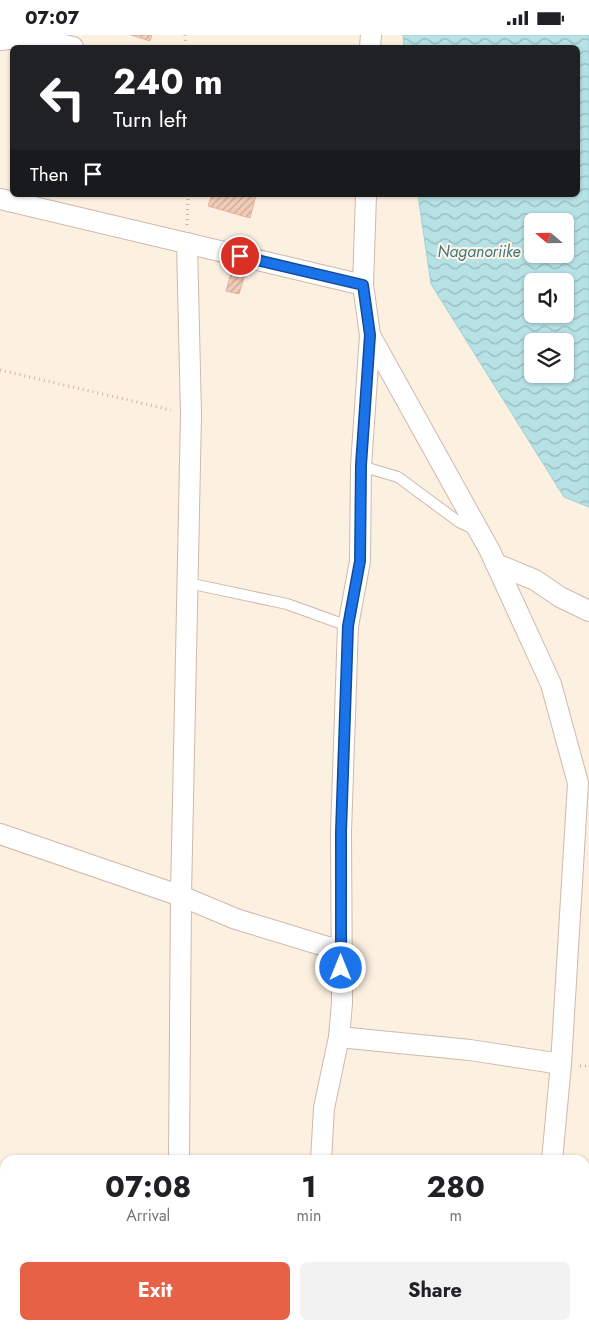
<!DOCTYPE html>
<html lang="en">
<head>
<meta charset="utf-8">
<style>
	body { margin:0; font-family:Jost,sans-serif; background:#f2f2f2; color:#202124; height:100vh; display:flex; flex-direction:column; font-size:19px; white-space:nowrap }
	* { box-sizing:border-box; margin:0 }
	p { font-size:16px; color:#757577 }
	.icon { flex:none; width:28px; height:28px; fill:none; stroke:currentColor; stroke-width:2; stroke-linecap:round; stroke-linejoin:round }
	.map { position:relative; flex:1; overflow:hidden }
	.details { position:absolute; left:0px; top:1120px; width:590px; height:175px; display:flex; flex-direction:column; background:#fff; border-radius:15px 15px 0 0; box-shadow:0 1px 4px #0004 }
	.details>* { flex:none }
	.banner { position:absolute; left:10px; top:10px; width:570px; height:152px; border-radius:8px; box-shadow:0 1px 4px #0004; background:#202124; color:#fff; overflow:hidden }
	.needle { width:32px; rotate:290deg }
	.buttons { position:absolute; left:524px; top:178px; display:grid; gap:10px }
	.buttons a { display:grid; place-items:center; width:50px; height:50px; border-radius:8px; background:#fff; box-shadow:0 1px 4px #0004; font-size:25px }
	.pin { position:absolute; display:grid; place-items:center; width:42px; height:42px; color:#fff; margin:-21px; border:2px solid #fff; border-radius:50%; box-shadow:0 1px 5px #0007 }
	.me { position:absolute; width:55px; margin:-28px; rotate:0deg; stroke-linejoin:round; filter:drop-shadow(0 0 4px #0008) }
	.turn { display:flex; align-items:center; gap:18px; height:105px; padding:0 20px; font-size:22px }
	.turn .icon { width:65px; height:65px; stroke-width:2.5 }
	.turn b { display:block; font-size:35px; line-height:42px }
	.then { display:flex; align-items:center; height:48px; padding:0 20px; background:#0003; gap:10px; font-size:19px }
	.eta { display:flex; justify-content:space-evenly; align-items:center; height:85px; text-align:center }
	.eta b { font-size:30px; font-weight:700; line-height:35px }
	.action { display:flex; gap:10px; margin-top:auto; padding:10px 20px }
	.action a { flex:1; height:58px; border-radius:8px; background:#e66146; color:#fff; font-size:20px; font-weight:700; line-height:58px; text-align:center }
	.action a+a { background:#f2f2f2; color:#202124 }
	.status { display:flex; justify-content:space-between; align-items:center; height:35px; padding:0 25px; background:#fff; direction:ltr }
	.status svg { height:14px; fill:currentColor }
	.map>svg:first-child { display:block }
	.green { fill:#d3e9c0 }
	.water { fill:url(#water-waves); stroke:#9cd1d7; fill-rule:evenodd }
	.building { fill:url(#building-hatch); stroke:#e4b299 }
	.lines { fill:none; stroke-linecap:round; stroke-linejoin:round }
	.service-casing { stroke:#cfb9ab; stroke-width:12 }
	.minor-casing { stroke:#cfb9ab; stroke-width:22 }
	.path { stroke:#d6b09c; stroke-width:3; stroke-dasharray:1 4; stroke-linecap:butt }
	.service { stroke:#fff; stroke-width:10 }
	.minor { stroke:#fff; stroke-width:20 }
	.route-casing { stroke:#114b97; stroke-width:12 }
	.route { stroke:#1a73e8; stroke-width:9 }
	.labels { text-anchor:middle; stroke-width:4; stroke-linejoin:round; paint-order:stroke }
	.water-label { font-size:16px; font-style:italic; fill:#3f787f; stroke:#fff4e7 }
</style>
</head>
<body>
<div class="status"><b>07:07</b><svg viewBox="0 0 49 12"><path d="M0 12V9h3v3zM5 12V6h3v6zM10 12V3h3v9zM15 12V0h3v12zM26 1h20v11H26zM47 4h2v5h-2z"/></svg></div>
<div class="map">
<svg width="589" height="1295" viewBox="0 0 589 1295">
	<defs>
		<pattern id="water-waves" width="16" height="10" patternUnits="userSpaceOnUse" patternTransform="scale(1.25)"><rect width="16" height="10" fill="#b6e1e5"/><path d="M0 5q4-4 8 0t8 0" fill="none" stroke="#98b9bc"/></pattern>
		<pattern id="building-hatch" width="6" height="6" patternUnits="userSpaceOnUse" patternTransform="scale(1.25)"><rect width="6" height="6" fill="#f1ccb9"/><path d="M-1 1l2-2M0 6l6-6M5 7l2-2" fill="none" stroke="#c8a898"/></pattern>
	</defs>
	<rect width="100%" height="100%" fill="#fcf0e1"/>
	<polygon class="green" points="371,1290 420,1290 420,1295 379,1295 379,1292"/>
	<path class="water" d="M 403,0 L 589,0 L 589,472 L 564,462 L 431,249 L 418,160 L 578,160 L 578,12 L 404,12 ZM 532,186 L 565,186 L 565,219 L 532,219 ZM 532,246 L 565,246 L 565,279 L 532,279 ZM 532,306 L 565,306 L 565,339 L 532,339 Z"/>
	<g class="building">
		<polygon points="131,0 152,0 150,6"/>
		<polygon points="212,160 256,160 250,183 208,171"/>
		<polygon points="232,235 246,236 239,259 226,256"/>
	</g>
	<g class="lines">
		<defs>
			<g id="service">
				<polyline points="361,431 398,442 459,487 474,494"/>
				<polyline points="188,548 287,569 348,591"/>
				<polyline points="246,1290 268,1295"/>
			</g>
			<g id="minor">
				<polyline points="0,5 3,5 25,1 73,12"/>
				<polyline points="370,12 371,0"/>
				<polyline points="0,164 363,250"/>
				<polyline points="370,300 490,516 551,649 578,748 561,1029 552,1125"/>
				<polyline points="496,529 535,545 560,562 589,576"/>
				<polyline points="0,799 181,861 236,884 341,916"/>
				<polyline points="339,1002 470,1015 561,1029"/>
				<polyline points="179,1125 181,861 191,380 187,208"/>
				<polyline points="321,1125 324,1073 339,1002 342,968 341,797 348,591 360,526 361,431 370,300 363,250 366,160"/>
				<polyline points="0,1221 5,1222"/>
				<polyline points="342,1290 342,1295"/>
				<polyline points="176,1295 177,1290"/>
				<polyline points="535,1295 536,1290"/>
			</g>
		</defs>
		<use href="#service" class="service-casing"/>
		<use href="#minor" class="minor-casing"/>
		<g class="path">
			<polyline points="185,0 186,12"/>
			<polyline points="187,190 188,160"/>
			<polyline points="0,335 171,375"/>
			<polyline points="580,1031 589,1031"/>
		</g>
		<use href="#service" class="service"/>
		<use href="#minor" class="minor"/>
	</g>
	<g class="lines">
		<defs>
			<polyline id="route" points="240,221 363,250 370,300 361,430 360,526 348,591 341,797 341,933"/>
		</defs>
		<use href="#route" class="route-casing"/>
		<use href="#route" class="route"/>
	</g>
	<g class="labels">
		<g class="water-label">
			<text x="479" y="222">Naganoriike</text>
		</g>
	</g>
</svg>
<div class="buttons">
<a><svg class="needle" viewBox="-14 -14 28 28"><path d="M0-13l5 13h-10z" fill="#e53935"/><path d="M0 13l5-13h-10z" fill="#757577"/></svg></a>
<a><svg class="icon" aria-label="sound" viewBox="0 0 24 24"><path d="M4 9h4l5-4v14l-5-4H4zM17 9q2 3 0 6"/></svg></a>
<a><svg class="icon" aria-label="layers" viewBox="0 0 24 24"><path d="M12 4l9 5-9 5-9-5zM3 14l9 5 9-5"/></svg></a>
</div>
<div class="pin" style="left:240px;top:221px;background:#d93025"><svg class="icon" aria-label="arrive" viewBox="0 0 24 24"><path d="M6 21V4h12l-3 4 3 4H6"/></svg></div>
<svg class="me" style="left:341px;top:933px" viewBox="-20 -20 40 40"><circle r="17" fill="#1a73e8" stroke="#fff" stroke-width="3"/><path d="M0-11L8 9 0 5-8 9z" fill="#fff"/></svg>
<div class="banner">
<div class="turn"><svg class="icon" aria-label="left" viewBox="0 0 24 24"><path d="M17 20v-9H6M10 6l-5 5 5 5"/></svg><div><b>240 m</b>Turn left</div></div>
<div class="then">Then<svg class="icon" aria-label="arrive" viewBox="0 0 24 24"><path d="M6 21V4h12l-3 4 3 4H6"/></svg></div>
</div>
<section class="details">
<div class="eta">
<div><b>07:08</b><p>Arrival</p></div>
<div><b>1</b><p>min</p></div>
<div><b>280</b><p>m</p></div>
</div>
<div class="action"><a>Exit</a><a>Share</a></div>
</section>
</div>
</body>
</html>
